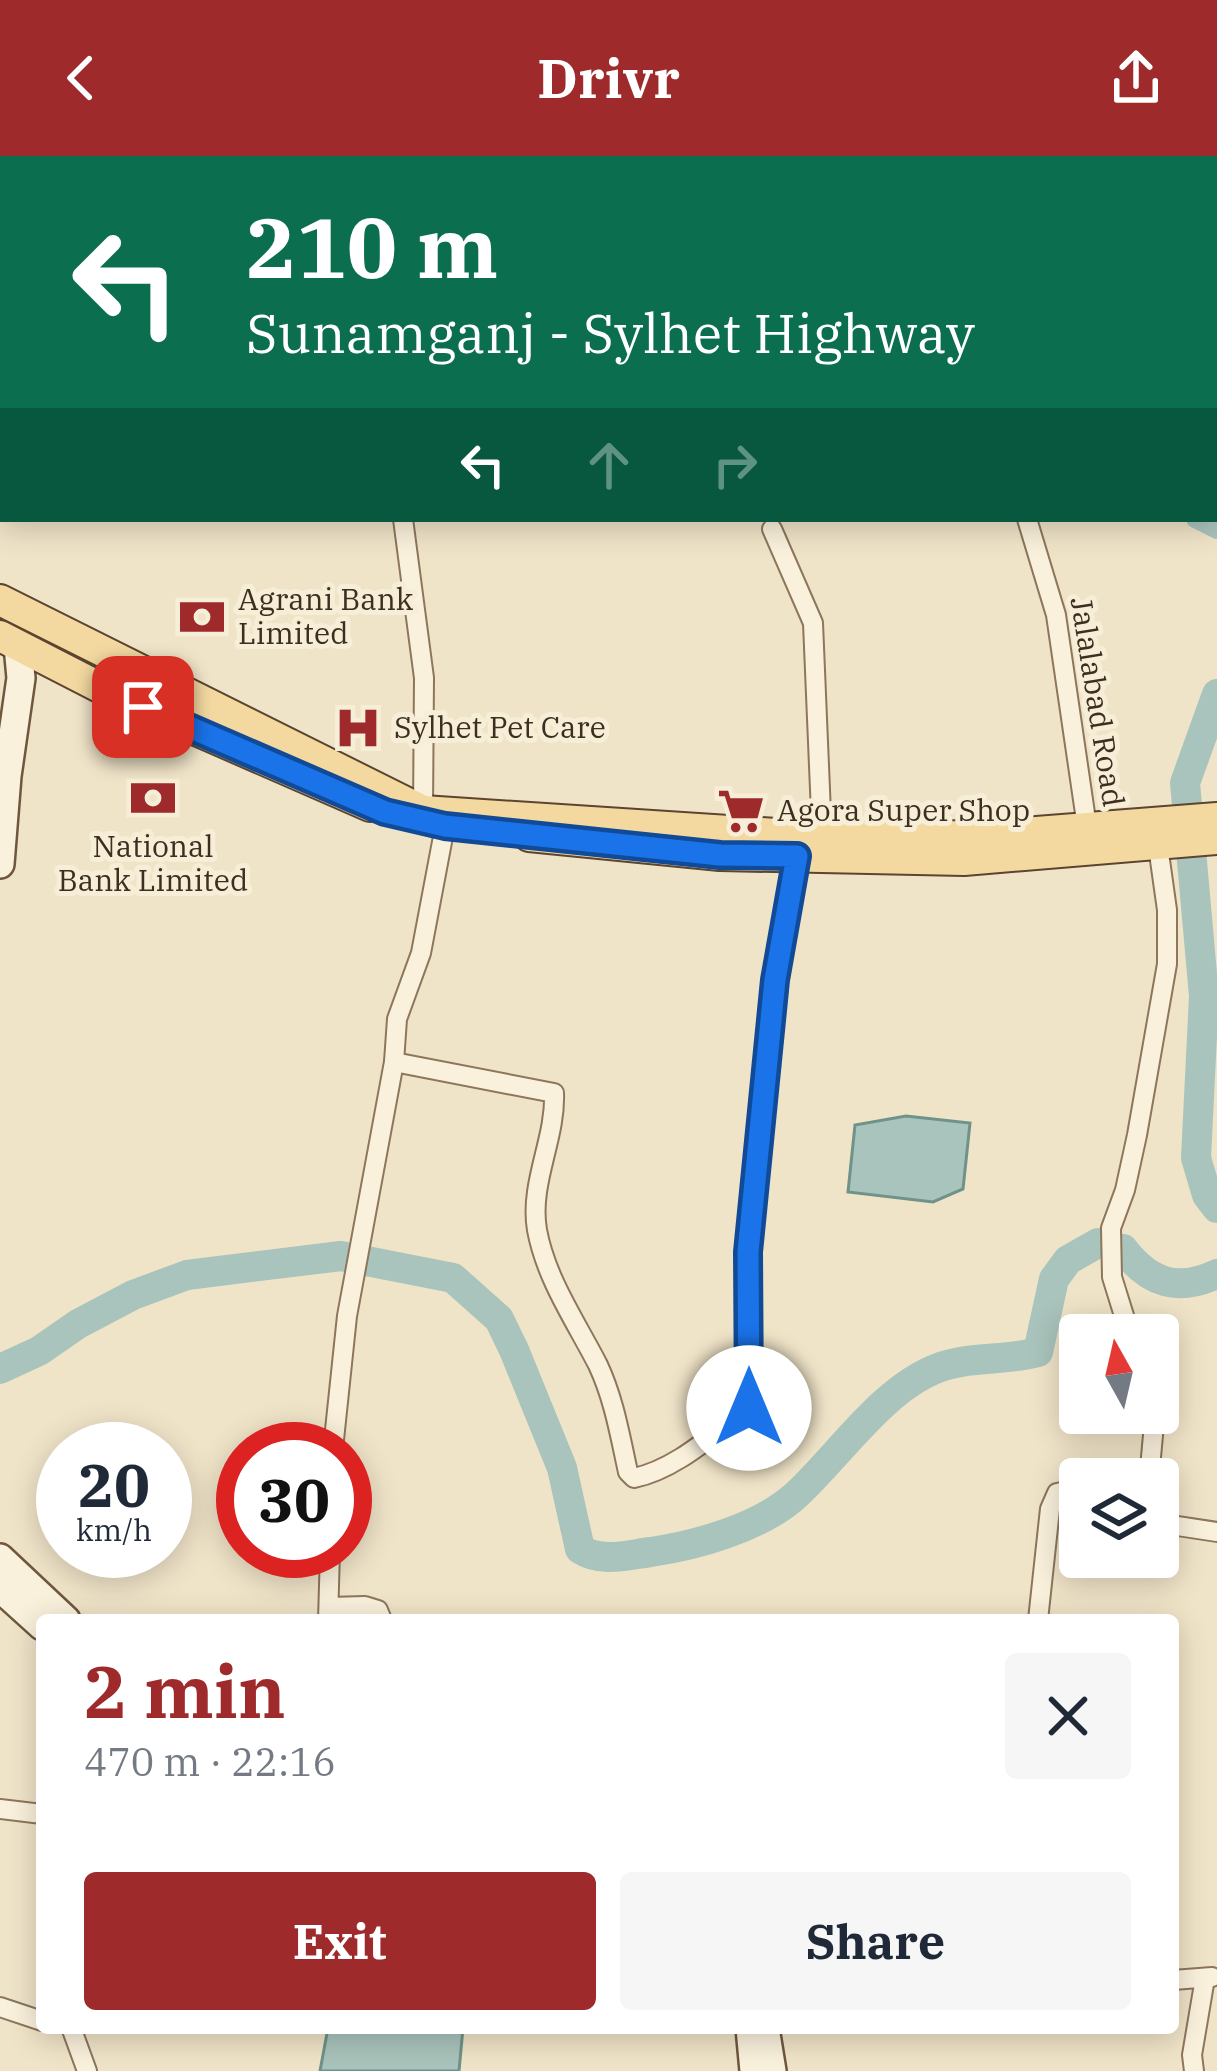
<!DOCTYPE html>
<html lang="en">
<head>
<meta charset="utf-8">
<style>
	body { margin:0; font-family:"IBM Plex Serif",serif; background:#f6f6f7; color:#1f2937; height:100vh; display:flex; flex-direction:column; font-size:45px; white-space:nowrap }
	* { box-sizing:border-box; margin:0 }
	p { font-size:39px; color:#747a83 }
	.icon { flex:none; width:66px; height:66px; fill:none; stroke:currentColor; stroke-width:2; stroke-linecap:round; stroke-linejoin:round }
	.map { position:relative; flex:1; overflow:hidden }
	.panel { position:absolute; left:36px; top:1458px; width:1143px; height:420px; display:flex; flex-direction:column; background:#fff; border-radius:12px; box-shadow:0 6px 30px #0003 }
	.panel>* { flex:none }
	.top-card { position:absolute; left:0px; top:0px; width:1218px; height:366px; box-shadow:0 6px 30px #0003; background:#0b6e4f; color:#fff; overflow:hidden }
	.needle { width:78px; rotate:352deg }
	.tools { position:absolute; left:1059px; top:1158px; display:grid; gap:24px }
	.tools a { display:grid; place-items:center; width:120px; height:120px; border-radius:12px; background:#fff; box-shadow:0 6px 30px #0003; font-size:60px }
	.speed { position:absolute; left:36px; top:1266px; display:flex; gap:24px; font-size:60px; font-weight:700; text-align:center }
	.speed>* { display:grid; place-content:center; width:156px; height:156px; border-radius:50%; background:#fff; box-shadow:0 6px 30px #0003; line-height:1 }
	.speed small { font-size:30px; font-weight:400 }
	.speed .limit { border:18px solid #d22; background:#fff; color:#111 }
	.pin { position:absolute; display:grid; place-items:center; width:102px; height:102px; color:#fff; margin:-51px; border-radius:24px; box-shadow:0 6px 18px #0006 }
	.me { position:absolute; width:132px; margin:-66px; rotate:0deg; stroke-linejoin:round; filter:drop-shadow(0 0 9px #0008) }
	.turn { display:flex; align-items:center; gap:42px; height:252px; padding:0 48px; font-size:54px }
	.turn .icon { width:156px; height:156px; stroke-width:2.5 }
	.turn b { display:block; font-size:84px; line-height:102px }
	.lanes { display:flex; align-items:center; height:114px; padding:0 48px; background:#0003; justify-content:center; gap:60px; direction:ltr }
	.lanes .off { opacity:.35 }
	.round { display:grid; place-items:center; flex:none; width:126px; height:126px; border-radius:12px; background:#f6f6f7 }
	.summary { display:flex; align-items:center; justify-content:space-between; height:204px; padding:0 48px }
	h1 { font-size:72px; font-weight:800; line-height:90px; color:#9e2a2b }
	.primary-button { display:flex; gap:24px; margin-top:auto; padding:24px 48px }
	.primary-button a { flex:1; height:138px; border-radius:12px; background:#9e2a2b; color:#fff; font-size:48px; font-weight:800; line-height:138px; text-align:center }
	.primary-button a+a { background:#f6f6f7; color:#1f2937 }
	header { display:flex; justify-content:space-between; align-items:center; height:156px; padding:0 48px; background:#9e2a2b; color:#fff; font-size:54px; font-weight:800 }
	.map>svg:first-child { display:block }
	.water { fill:#a9c4bc; stroke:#6f938a; stroke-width:3 }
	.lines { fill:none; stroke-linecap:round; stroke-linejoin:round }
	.canal { stroke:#a9c4bc; stroke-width:18 }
	.river { stroke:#a9c4bc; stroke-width:30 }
	.minor-casing { stroke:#8d765c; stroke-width:22 }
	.secondary-casing { stroke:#6f573f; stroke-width:32 }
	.primary-casing { stroke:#5b4430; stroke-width:34 }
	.minor { stroke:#faf1dc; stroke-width:18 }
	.secondary { stroke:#faf1dc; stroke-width:27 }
	.primary { stroke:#f3d9a0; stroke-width:30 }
	.route-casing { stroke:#114b97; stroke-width:30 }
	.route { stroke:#1a73e8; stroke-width:21 }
	.labels { text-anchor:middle; stroke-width:10; stroke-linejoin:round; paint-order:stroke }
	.poi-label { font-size:30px; fill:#3d2e20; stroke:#f7eed8; text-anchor:start }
	.street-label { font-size:30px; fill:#3d2e20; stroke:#f7eed8 }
</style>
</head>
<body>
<header><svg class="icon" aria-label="back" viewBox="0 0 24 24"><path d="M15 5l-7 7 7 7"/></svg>Drivr<svg class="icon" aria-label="share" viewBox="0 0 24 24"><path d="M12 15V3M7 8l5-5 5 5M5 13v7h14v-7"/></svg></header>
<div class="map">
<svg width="1217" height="1915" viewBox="0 0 1217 1915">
	<rect width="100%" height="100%" fill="#f0e4c8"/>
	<g class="water">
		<polygon points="906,960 970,967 963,1033 933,1046 848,1036 855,969"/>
		<polygon points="328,1872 463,1872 459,1915 320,1915"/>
	</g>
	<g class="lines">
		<g class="canal">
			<polyline points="1140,0 1140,3"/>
			<polyline points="1215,56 1217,57"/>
			<polyline points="1215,172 1217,166"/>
			<polyline points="1195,363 1217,374"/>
		</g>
		<g class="river">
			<polyline points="1217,538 1185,627 1204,840 1196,1002 1207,1039 1217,1052"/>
			<path d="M 1123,1093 C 1150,1128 1178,1136 1217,1118"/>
			<path d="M 0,1213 L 39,1195 L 78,1168 L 133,1139 L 187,1119 L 341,1100 L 453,1122 L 499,1163 L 514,1194 L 562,1312 L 580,1393 C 601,1407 627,1399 651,1396 C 697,1389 759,1372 795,1340 C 838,1301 882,1233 938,1212 C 968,1200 1006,1205 1038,1196 L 1054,1123 L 1068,1104 L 1098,1087"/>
		</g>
		<defs>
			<g id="minor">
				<polyline points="285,0 286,3"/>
				<polyline points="901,0 903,3"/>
				<polyline points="403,363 424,522 423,655"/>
				<polyline points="1027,363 1056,459 1087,671"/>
				<polyline points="772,373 813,467 822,681"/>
				<path d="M 394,906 L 554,937 C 556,983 529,1027 537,1074 C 546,1123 576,1166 598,1209 C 614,1243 620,1280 628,1316 L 634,1322 C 677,1313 714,1277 749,1252 L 748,1096 L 775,824 L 797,700"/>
				<polyline points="1130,1179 1112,1121 1111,1072 1125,1034 1137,979 1167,808 1167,754 1158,690"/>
				<polyline points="333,1293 347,1160 394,906 397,863 421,797 445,670"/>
				<polyline points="1149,1323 1155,1257"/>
				<polyline points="1158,1367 1217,1376"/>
				<polyline points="329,1451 365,1450 378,1454 382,1464"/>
				<polyline points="328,1464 330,1395"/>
				<polyline points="1038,1464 1050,1353 1057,1337 1080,1332"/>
				<polyline points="0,1653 42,1658"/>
				<polyline points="1173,1824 1212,1821"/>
				<polyline points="0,1851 42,1865"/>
				<polyline points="72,1874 87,1915"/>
				<polyline points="1194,1915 1192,1899 1205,1822"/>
			</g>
			<g id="secondary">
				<polyline points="0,708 7,620 21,522 18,490"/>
				<polyline points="0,1402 66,1464"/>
				<polyline points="0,1432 42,1470"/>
				<polyline points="750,1872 754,1915"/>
				<polyline points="765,1872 772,1915"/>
			</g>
			<g id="primary">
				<polyline points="0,444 423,655 822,681 984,680 1217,662"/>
				<polyline points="0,480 107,535 370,650"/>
				<polyline points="529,680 720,699 964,704 1217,683"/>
			</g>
		</defs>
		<use href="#minor" class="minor-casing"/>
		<use href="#secondary" class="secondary-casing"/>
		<use href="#primary" class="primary-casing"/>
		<use href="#minor" class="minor"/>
		<use href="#secondary" class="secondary"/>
		<use href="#primary" class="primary"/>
	</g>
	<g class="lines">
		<defs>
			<polyline id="route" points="143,551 385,656 445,670 720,699 797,700 775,824 748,1096 749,1252"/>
		</defs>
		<use href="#route" class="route-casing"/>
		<use href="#route" class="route"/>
	</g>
	<defs>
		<symbol id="bank-bare" viewBox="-9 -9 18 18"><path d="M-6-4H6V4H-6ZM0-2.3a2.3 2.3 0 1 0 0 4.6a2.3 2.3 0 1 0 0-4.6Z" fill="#9e2a2b" stroke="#f7eed8" stroke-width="2.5" paint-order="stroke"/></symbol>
		<symbol id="hospital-bare" viewBox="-9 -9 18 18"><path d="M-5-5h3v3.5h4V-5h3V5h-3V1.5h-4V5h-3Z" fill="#9e2a2b" stroke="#f7eed8" stroke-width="2.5" paint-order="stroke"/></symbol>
		<symbol id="supermarket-bare" viewBox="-9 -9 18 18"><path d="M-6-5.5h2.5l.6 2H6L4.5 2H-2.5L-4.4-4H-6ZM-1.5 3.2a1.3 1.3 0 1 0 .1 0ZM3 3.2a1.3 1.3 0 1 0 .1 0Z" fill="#9e2a2b" stroke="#f7eed8" stroke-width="2.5" paint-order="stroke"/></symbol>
	</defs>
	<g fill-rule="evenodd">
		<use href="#bank-bare" x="169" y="428" width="66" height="66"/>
		<use href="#hospital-bare" x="325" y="539" width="66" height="66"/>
		<use href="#bank-bare" x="120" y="609" width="66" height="66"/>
		<use href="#supermarket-bare" x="708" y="622" width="66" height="66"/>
	</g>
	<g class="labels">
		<g class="poi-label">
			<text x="238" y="454">Agrani Bank<tspan x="238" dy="34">Limited</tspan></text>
			<text x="394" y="582">Sylhet Pet Care</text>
			<text x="777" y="665">Agora Super Shop</text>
			<text x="153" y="701" text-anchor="middle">National<tspan x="153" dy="34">Bank Limited</tspan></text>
		</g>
		<g class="street-label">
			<text transform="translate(1097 546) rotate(81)" y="10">Jalalabad Road</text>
		</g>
	</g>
</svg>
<div class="tools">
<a><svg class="needle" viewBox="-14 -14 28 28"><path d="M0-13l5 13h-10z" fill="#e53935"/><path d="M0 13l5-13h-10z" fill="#747a83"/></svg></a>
<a><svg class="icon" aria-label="layers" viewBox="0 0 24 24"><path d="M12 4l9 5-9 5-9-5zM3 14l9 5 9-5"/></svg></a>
</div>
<div class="speed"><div>20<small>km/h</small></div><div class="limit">30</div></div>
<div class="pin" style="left:143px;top:551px;background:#d93025"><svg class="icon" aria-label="arrive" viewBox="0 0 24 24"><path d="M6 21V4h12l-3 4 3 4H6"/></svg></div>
<svg class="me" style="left:749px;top:1252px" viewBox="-20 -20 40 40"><circle r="19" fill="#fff"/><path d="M0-13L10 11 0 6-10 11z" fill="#1a73e8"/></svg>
<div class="top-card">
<div class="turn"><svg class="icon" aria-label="left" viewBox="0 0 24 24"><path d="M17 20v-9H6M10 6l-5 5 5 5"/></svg><div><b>210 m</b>Sunamganj - Sylhet Highway</div></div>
<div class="lanes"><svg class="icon" aria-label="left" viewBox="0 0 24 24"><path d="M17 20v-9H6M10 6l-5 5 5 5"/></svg><svg class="icon off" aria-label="ahead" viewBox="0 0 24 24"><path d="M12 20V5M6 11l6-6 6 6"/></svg><svg class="icon off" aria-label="right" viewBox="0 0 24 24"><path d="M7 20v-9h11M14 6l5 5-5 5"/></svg></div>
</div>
<section class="panel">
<div class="summary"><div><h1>2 min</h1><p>470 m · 22:16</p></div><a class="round"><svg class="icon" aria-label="close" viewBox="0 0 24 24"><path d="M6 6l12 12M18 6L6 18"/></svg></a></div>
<div class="primary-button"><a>Exit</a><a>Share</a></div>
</section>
</div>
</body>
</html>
